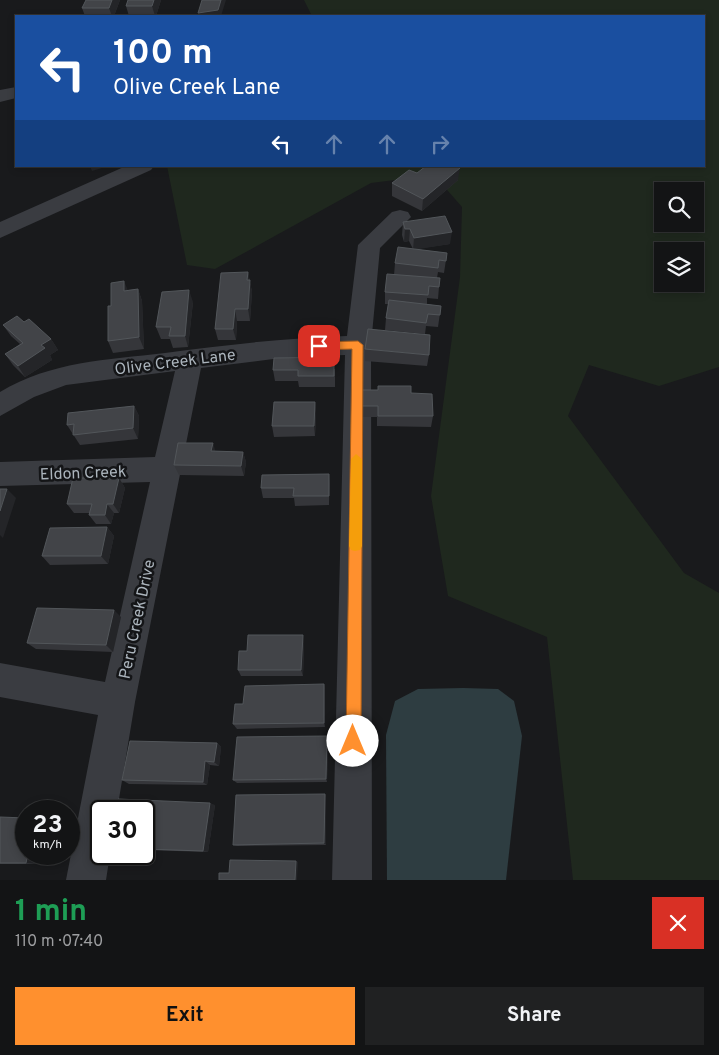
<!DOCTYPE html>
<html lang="en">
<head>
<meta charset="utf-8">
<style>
	body { margin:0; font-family:Overpass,sans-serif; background:#202122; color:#f1f3f6; height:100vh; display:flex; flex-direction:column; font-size:19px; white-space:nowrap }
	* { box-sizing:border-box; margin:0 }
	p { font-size:16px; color:#9d9ea0 }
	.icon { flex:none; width:28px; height:28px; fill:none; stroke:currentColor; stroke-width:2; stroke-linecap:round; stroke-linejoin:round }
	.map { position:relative; height:880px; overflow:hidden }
	.sheet { display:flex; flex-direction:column; background:#131415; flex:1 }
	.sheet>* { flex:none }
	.hud { position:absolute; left:15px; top:15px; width:690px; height:152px; border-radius:0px; box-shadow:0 2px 8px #0003,0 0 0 1px #323334; background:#1a4fa0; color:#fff; overflow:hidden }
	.buttons { position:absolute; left:654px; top:182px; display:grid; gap:10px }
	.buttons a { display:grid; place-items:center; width:50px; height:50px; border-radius:0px; background:#131415; box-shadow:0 2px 8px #0003,0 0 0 1px #323334; font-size:25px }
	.speed { position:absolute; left:15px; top:800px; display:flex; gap:10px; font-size:25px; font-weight:700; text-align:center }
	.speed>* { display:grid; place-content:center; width:65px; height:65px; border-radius:50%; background:#131415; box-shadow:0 2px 8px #0003,0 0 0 1px #323334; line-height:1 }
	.speed small { font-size:12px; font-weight:400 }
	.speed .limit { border:2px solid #111; border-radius:8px; background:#fff; color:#111 }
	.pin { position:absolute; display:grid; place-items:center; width:42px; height:42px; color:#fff; margin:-21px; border-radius:10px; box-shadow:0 2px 8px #0006 }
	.me { position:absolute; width:55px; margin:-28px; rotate:0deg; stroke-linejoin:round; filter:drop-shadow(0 0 4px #0008) }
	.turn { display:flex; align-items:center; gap:18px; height:105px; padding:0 15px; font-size:22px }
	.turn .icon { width:65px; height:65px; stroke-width:2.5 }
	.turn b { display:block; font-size:35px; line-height:42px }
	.lanes { display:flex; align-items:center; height:48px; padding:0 15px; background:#0003; justify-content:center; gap:25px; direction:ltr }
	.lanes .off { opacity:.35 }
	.round { display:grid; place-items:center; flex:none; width:52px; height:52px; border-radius:0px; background:#202122 }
	.head { display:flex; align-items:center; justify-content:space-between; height:85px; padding:0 15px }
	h1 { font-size:30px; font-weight:700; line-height:38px; color:#1e9e55 }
	.button { display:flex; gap:10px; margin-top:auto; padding:10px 15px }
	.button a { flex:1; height:58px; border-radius:0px; background:#ff902e; color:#111; font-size:20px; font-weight:700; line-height:58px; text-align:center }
	.button a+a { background:#202122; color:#f1f3f6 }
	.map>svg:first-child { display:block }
	.green { fill:#1f281e; fill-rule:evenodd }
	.water { fill:#2e3d41 }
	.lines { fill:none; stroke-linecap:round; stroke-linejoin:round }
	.minor { fill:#3a3c41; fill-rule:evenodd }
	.wall { fill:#35363a }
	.shaded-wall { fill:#242528 }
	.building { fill:#424448; stroke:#52565a }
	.route { fill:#ff902e; stroke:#a65e1e }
	.slow { fill:#f59e0b }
	.labels { text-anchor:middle; stroke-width:5; stroke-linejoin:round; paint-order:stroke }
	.street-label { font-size:16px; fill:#abb4bc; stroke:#141517 }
</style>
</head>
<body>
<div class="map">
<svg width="719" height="880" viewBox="0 0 719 880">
	<rect width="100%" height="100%" fill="#191a1c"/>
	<path class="green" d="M 304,0 L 719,0 L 719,367 L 659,386 L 589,365 L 568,416 L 684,573 L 719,593 L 719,880 L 573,880 L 547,637 L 448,596 L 431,496 L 460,277 L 462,207 L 441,183 L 395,180 L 371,183 L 215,269 L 187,265 L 167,166 L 704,166 L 704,16 L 312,16 ZM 662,191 L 695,191 L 695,224 L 662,224 ZM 662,251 L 695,251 L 695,284 L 662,284 Z"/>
	<polygon class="water" points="463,688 498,689 514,701 522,736 506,880 387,880 386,735 395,701 418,689"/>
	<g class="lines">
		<g class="minor">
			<polygon points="16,87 16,98 0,102 0,90"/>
			<polygon points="126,166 154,166 151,170 0,238 0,222"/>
			<path d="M 400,210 L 408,212 L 411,217 L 380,248 L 371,345 L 372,880 L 332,880 L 345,355 L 281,358 L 201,368 L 135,702 L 117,811 L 101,811 L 101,854 L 110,854 L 106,880 L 66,880 L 98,715 L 0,697 L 0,663 L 105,682 L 150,482 L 0,486 L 0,462 L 155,457 L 175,371 L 66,385 L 34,397 L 0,416 L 0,392 C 52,361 106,360 165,353 C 225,345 285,338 347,336 L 358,245 L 392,212 Z"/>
		</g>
	</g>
	<g class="wall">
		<polygon points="86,0 120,0 114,16 85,16 82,8"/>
		<polygon points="128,0 161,0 156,16 129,16 126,6"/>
		<polygon points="417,173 458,180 422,211 392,196 392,183"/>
		<polygon points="403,222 450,244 415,249 447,253 444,273 438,272 437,278 439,287 438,299 427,298 427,304 441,306 438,327 426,326 425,334 385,330 386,318 388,304 385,304 385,292 394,275 395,263 413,249 409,241 404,242 402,235"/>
		<polygon points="248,272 252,292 250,321 237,321 236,340 218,340 215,329"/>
		<polygon points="138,289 142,301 144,349 113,353 108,341 111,306 128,290"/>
		<polygon points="193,302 188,347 173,348 170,339 161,339 156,327"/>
		<polygon points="24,322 51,339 58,350 50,355 52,360 25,377 13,365 5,354 20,344 11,336 3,325"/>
		<polygon points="365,349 429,355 427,366 365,361"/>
		<polygon points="335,369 335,387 299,387 298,381 275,381 273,370"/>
		<polygon points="361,390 411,393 433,416 431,427 377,426 377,417 361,417"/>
		<polygon points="315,402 316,413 315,436 274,437 272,426"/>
		<polygon points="134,406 139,416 138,439 80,445 67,425"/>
		<polygon points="216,451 243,452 246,462 244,476 179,475 174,465"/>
		<polygon points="329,474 329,505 295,506 294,498 263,498 261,488"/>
		<polygon points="119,478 125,488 119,513 114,513 111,524 96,524 89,515 90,513 74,513 67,504"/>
		<polygon points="107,527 114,536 108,564 50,565 42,556"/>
		<polygon points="121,617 113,652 36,649 27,643"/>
		<polygon points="304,642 303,676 241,676 238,670 247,651"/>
		<polygon points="324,684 325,690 325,727 237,729 233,724 243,704"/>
		<polygon points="327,736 328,741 327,782 237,783 233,780"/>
		<polygon points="217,743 221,747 219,766 210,765 207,785 129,784 122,780"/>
		<polygon points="325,794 326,797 326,845 237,846 233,845"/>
		<polygon points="215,805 208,852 144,850 144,811"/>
		<polygon points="0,817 26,854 39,854 37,864 0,864"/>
	</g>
	<g class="shaded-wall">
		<polygon points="112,0 120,0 114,16 112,16 109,8"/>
		<polygon points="154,0 161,0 156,16 155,16 152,6"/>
		<polygon points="221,0 226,0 221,16 199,16 198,13"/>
		<polygon points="90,166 104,166 105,167 92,171"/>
		<polygon points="460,168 458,180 422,211 423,199"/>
		<polygon points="405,229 410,229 409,241 404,242"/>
		<polygon points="452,232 450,244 413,250 414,238"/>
		<polygon points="248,272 252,292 250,321 248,309 247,280"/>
		<polygon points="124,281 129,293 124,291"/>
		<polygon points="138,289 142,301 144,349 139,337"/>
		<polygon points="189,290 193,302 188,347 185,336"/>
		<polygon points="235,309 237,321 236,340 233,329"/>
		<polygon points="51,339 58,350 50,355 52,360 25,377 18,366 41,345"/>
		<polygon points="315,402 316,413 315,436 314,426"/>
		<polygon points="134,406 139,416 138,439 133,428"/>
		<polygon points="213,443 216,453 211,451"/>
		<polygon points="243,452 246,462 244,476 241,466"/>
		<polygon points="329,474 330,484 329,505"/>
		<polygon points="119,478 125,488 119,513 113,504"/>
		<polygon points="7,489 16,498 3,538 0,535 0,511"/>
		<polygon points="107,504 114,513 111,524 105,515"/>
		<polygon points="107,527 114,536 108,564 101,556"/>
		<polygon points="114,610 121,617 113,652 106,645"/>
		<polygon points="303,635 304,642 303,676 301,670"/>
		<polygon points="324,684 325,690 325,727 324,723"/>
		<polygon points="327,736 328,741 327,782 326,779"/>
		<polygon points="217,743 221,747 219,766 214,762"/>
		<polygon points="205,761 210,765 207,785 203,782"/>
		<polygon points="325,794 326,797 326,845 324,843"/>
		<polygon points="210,803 215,805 208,852 203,851"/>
		<polygon points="26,827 26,842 23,842"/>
		<polygon points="28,854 39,854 37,864 26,863"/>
		<polygon points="296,861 298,862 297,880 295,880"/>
	</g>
	<g class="building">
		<polygon points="86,0 112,0 109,8 82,8"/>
		<polygon points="128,0 154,0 152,6 126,6"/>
		<polygon points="202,0 221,0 218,10 198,13"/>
		<polygon points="426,166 456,166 460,168 423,199 392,183 409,170 417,173"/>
		<polygon points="445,216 452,232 414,238 410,229 405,229 403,222"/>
		<polygon points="398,247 447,253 446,261 439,260 438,268 395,263"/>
		<polygon points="248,272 247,280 250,280 248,309 235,309 233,329 215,329 221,273"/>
		<polygon points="387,274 440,278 439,287 429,286 428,295 385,292"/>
		<polygon points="124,281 124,291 138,289 139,337 108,341 108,306 111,306 111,283"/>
		<polygon points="189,290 185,336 169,336 171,327 156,327 162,292"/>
		<polygon points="389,300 441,306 440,315 428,314 426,323 386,318"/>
		<polygon points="17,316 24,322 29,319 51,339 41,345 45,348 18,366 5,354 23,343 3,325"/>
		<polygon points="368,329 430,335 429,355 365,349"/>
		<polygon points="334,357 334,376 298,376 298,370 273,370 274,358"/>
		<polygon points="378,386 411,386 411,393 432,394 433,416 378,416 378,406 361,406 361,390 378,390"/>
		<polygon points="274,402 315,402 314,426 272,426"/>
		<polygon points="134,406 133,428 73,435 74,424 67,425 68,413"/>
		<polygon points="178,443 213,443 211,451 243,452 241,466 174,465"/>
		<polygon points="329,474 329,496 293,496 294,488 261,488 262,475"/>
		<polygon points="73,478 119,478 113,504 107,504 105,515 89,515 92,504 67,504"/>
		<polygon points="0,489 7,489 0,511"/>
		<polygon points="107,527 101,556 42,556 50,528"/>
		<polygon points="37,608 114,610 106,645 27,643"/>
		<polygon points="248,635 303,635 301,670 238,670 239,651 247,651"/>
		<polygon points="324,684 324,723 233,724 235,704 243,704 245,686"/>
		<polygon points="327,736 326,779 233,780 237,737"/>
		<polygon points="130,741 217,743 214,762 205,761 203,782 122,780"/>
		<polygon points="325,794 324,843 233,845 236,795"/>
		<polygon points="118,799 210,803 203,851 144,849 144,811 115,811"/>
		<polygon points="0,817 26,818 26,827 23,842 26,842 26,854 28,854 26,863 0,863"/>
		<polygon points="230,860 296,861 295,880 219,880 219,873 229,873"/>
	</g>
	<polygon class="route" points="358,341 363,345 361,741 359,746 353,749 348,746 346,741 352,349 319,350 314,346 319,342"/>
	<polygon class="slow" points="356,454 362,459 362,546 360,550 355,551 351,550 349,546 351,459"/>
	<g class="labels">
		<g class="street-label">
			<text transform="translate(175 361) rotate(-7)" y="6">Olive Creek Lane</text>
			<text transform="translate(83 472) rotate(-2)" y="6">Eldon Creek</text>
			<text transform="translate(136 619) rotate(-78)" y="6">Peru Creek Drive</text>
		</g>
	</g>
</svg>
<div class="buttons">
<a><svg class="icon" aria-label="search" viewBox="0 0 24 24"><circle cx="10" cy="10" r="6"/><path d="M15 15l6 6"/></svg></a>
<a><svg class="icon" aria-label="layers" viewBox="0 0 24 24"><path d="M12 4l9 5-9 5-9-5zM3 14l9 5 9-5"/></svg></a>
</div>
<div class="speed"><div>23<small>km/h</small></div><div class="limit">30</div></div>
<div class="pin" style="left:319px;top:346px;background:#d93025"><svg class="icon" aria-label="arrive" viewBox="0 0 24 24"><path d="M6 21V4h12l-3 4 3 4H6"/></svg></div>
<svg class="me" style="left:353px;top:741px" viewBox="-20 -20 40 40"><circle r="19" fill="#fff"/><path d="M0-13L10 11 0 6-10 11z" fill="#ff902e"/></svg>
<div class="hud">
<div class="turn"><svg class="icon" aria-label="left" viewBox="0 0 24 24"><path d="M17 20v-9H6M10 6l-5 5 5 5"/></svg><div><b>100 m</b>Olive Creek Lane</div></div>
<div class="lanes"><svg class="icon" aria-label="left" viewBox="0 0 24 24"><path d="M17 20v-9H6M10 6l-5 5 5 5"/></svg><svg class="icon off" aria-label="ahead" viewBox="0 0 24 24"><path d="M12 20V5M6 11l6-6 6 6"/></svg><svg class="icon off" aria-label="ahead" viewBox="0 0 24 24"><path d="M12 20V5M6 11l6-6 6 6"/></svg><svg class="icon off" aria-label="right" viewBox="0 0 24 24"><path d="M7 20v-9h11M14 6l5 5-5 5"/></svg></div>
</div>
</div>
<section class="sheet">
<div class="head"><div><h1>1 min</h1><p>110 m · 07:40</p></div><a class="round" style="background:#d93025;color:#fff"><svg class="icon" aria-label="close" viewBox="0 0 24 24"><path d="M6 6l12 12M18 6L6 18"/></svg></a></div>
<div class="button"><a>Exit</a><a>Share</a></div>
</section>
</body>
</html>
